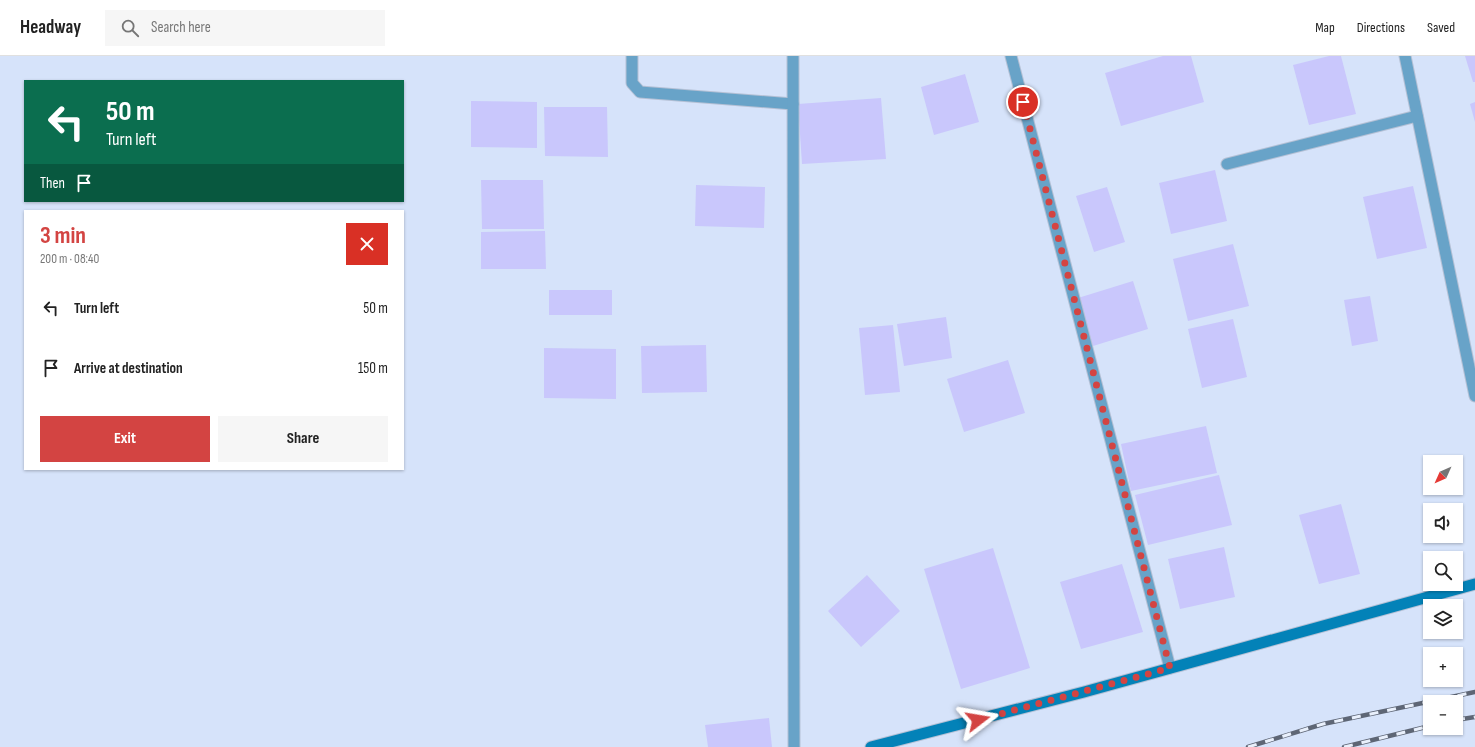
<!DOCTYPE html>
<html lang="en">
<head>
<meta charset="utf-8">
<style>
	body { margin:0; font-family:"Sofia Sans Condensed",sans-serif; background:#f6f6f6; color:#222; height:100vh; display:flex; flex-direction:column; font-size:15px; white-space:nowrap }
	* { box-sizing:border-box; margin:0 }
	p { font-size:13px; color:#767676 }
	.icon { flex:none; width:22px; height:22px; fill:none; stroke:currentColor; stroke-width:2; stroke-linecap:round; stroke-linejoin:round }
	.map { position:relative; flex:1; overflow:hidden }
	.panel { position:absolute; left:24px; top:154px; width:380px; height:260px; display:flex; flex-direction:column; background:#fff; border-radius:0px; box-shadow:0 1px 3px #0004 }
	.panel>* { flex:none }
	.guide { position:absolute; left:24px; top:24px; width:380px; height:122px; border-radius:0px; box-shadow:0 1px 3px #0004; background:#0b6e4f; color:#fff; overflow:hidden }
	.needle { width:26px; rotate:225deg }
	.fabs { position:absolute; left:1423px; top:399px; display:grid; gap:8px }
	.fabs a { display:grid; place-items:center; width:40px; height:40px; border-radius:0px; background:#fff; box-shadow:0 1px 3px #0004; font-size:20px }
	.pin { position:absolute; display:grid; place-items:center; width:34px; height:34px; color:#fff; margin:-17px; border:2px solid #fff; border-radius:50%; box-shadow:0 1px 4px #0007 }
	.me { position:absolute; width:44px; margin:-22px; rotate:76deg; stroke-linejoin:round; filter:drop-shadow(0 0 3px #0008) }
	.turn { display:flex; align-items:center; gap:14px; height:84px; padding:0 16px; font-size:18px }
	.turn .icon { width:52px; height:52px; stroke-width:2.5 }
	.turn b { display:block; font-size:28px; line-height:34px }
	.then { display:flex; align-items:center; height:38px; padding:0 16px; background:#0003; gap:8px; font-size:15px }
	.round { display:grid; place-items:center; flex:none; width:42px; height:42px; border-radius:0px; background:#f6f6f6 }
	.headline { display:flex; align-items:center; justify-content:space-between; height:68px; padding:0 16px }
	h1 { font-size:24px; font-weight:700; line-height:30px; color:#d34442 }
	.button { display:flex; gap:8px; margin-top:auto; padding:8px 16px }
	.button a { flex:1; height:46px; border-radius:0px; background:#d34442; color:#fff; font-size:16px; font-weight:700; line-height:46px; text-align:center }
	.button a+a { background:#f6f6f6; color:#222 }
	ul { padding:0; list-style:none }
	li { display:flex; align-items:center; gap:12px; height:60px; padding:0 16px }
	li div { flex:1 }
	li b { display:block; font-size:15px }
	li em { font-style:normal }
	header { display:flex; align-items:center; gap:24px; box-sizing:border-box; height:56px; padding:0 20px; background:#fff; border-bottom:1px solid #e0e0e0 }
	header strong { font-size:19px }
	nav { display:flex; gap:22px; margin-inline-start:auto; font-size:14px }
	.search { width:280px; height:36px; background:#f6f6f6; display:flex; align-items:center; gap:10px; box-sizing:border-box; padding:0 14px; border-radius:0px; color:#767676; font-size:15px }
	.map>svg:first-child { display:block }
	.building { fill:#c9c7fc }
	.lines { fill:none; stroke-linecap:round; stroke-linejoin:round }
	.minor-casing { stroke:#b4c0d5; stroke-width:13 }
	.secondary-casing { stroke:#b4c0d5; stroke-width:13 }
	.minor { stroke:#68a3c8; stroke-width:11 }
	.secondary { stroke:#0382b8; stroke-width:11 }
	.rail-casing { stroke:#5e6675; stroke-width:4.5 }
	.rail { stroke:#e9f0fc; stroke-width:3; stroke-dasharray:9; stroke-linecap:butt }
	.route { stroke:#d34442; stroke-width:7; stroke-dasharray:0 12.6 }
</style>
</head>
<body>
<header>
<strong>Headway</strong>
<div class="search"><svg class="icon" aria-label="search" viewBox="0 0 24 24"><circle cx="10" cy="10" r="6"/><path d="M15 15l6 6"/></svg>Search here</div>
<nav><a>Map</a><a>Directions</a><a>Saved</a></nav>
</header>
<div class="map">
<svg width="1475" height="691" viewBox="0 0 1475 691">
	<rect width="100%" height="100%" fill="#d6e3fa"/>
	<g class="building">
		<polygon points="1163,0 1191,0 1204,46 1121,70 1105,17"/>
		<polygon points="1329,0 1341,0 1356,58 1309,69 1293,9"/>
		<polygon points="1465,0 1475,0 1475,26 1473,26"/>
		<polygon points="965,18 979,66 934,79 921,31"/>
		<polygon points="881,42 886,103 802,108 798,48"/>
		<polygon points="471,45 537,46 537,92 471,91"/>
		<polygon points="1475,46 1475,66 1470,48"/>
		<polygon points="544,51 607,51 608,101 545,100"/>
		<polygon points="1215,114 1227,165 1171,178 1159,127"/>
		<polygon points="481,124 543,124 544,173 482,173"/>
		<polygon points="696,129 765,131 764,172 695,170"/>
		<polygon points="1413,130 1427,192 1377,203 1363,141"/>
		<polygon points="1107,131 1125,186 1094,196 1076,140"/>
		<polygon points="545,175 546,213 481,213 481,176"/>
		<polygon points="1233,188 1249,250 1188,265 1173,203"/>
		<polygon points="1133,225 1148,273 1093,290 1078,242"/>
		<rect x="549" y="234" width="63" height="25"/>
		<polygon points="1370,240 1378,285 1352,290 1344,244"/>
		<polygon points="946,261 952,302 904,310 897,268"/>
		<polygon points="1233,263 1247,321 1202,332 1188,273"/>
		<polygon points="893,269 900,336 865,339 859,272"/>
		<polygon points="706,289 707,336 642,337 641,290"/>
		<polygon points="544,292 616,293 616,343 544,342"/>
		<polygon points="1008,304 1025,357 964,376 947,323"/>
		<polygon points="1206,370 1217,417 1131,435 1121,388"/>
		<polygon points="1219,419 1232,469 1148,489 1135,439"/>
		<polygon points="1341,448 1360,518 1319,528 1299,459"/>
		<polygon points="1224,491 1235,541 1180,553 1168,503"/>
		<polygon points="993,492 1030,612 961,633 924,513"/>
		<polygon points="1122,508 1143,576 1081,593 1060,526"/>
		<polygon points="867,519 900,555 861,591 828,555"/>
		<polygon points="769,662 772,691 708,691 705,669"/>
	</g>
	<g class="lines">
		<defs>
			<g id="minor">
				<polyline points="632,0 632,27 640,36 793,48"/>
				<polyline points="793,0 794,691"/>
				<polyline points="1011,0 1170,612"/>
				<polyline points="1405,0 1475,340"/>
				<polyline points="1227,108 1417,60"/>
			</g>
			<polyline id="secondary" points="871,691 1084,636 1475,528"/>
		</defs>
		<use href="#minor" class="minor-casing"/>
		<use href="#secondary" class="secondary-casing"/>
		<use href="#minor" class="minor"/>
		<use href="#secondary" class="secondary"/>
		<defs>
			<g id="rail">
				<polyline points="1456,664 1475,661"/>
				<polyline points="1248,691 1323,668 1475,636"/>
				<polyline points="1344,691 1430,670"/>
			</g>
		</defs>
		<use href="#rail" class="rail-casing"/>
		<use href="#rail" class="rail"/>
	</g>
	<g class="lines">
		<polyline class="route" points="978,664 1170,612 1023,46"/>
	</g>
</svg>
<div class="fabs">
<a><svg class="needle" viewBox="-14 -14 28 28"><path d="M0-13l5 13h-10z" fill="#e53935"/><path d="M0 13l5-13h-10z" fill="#767676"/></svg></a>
<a><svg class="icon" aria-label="sound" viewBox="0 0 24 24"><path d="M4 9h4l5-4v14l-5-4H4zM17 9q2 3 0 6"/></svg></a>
<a><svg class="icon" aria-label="search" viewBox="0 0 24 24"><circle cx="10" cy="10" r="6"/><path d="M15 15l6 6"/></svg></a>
<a><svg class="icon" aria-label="layers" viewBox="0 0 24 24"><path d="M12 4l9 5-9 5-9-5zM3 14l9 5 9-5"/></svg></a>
<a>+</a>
<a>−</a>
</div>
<div class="pin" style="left:1023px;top:46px;background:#d93025"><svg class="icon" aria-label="arrive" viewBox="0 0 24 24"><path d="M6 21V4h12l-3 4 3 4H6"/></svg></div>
<svg class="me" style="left:978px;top:664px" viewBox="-20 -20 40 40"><path d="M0-17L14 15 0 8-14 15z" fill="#d34442" stroke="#fff" stroke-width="4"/></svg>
<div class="guide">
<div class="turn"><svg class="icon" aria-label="left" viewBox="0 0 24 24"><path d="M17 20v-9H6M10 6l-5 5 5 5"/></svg><div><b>50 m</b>Turn left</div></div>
<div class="then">Then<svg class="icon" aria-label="arrive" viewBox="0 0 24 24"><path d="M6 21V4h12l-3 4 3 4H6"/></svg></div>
</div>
<section class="panel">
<div class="headline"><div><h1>3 min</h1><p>200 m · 08:40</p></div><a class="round" style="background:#d93025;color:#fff"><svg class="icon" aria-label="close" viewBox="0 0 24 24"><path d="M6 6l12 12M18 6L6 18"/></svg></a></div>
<ul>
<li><svg class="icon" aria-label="left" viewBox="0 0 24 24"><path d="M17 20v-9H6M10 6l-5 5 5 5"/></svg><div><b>Turn left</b></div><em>50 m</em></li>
<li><svg class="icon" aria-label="arrive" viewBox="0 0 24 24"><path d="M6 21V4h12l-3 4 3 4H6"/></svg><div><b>Arrive at destination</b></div><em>150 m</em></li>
</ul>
<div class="button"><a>Exit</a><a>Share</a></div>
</section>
</div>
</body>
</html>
